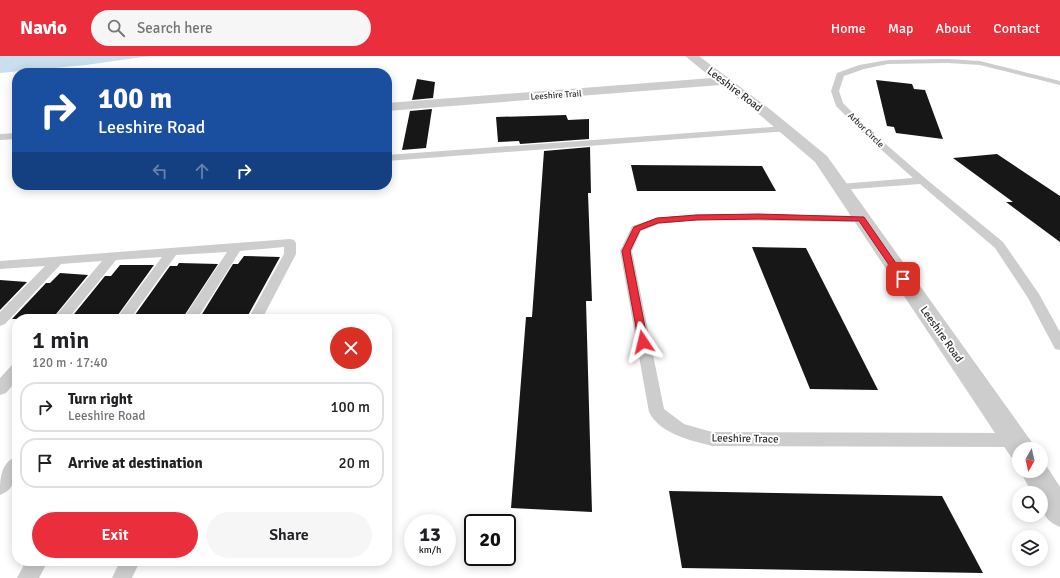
<!DOCTYPE html>
<html lang="en">
<head>
<meta charset="utf-8">
<style>
	body { margin:0; font-family:Signika,sans-serif; background:#f6f6f6; color:#202124; height:100vh; display:flex; flex-direction:column; font-size:15px; white-space:nowrap }
	* { box-sizing:border-box; margin:0 }
	p { font-size:13px; color:#757577 }
	.icon { flex:none; width:22px; height:22px; fill:none; stroke:currentColor; stroke-width:2; stroke-linecap:round; stroke-linejoin:round }
	.map { position:relative; flex:1; overflow:hidden }
	.details { position:absolute; left:12px; top:258px; width:380px; height:252px; display:flex; flex-direction:column; background:#fff; border-radius:16px; box-shadow:0 2px 10px #0003 }
	.details>* { flex:none }
	.top-card { position:absolute; left:12px; top:12px; width:380px; height:122px; border-radius:16px; box-shadow:0 2px 10px #0003; background:#1a4fa0; color:#fff; overflow:hidden }
	.needle { width:26px; rotate:188deg }
	.buttons { position:absolute; left:1012px; top:386px; display:grid; gap:8px }
	.buttons a { display:grid; place-items:center; width:36px; height:36px; border-radius:50%; background:#fff; box-shadow:0 2px 10px #0003; font-size:20px }
	.speed { position:absolute; left:404px; top:458px; display:flex; gap:8px; font-size:20px; font-weight:700; text-align:center }
	.speed>* { display:grid; place-content:center; width:52px; height:52px; border-radius:50%; background:#fff; box-shadow:0 2px 10px #0003; line-height:1 }
	.speed small { font-size:10px; font-weight:400 }
	.speed .limit { border:2px solid #111; border-radius:6px; background:#fff; color:#111 }
	.pin { position:absolute; display:grid; place-items:center; width:34px; height:34px; color:#fff; margin:-17px; border-radius:8px; box-shadow:0 2px 6px #0006 }
	.me { position:absolute; width:44px; margin:-22px; rotate:350deg; stroke-linejoin:round; filter:drop-shadow(0 0 3px #0008) }
	.turn { display:flex; align-items:center; gap:14px; height:84px; padding:0 20px; font-size:18px }
	.turn .icon { width:52px; height:52px; stroke-width:2.5 }
	.turn b { display:block; font-size:28px; line-height:34px }
	.lanes { display:flex; align-items:center; height:38px; padding:0 20px; background:#0003; justify-content:center; gap:20px; direction:ltr }
	.lanes .off { opacity:.35 }
	.round { display:grid; place-items:center; flex:none; width:42px; height:42px; border-radius:21px; background:#f6f6f6 }
	.head { display:flex; align-items:center; justify-content:space-between; height:68px; padding:0 20px }
	h1 { font-size:24px; font-weight:600; line-height:30px }
	.cta { display:flex; gap:8px; margin-top:auto; padding:8px 20px }
	.cta a { flex:1; height:46px; border-radius:24px; background:#ea2e3c; color:#fff; font-size:16px; font-weight:600; line-height:46px; text-align:center }
	.cta a+a { background:#f6f6f6; color:#202124 }
	ul { padding:0; list-style:none }
	li { display:flex; align-items:center; gap:12px; height:50px; margin:0 8px 6px; padding:0 12px; border:2px solid #e0e0e0; border-radius:16px }
	li div { flex:1 }
	li b { display:block; font-size:15px }
	li em { font-style:normal }
	header { display:flex; align-items:center; gap:24px; box-sizing:border-box; height:56px; padding:0 20px; background:#ea2e3c; color:#fff }
	header strong { font-size:19px }
	nav { display:flex; gap:22px; margin-inline-start:auto; font-size:14px }
	.search { width:280px; height:36px; background:#f6f6f6; display:flex; align-items:center; gap:10px; box-sizing:border-box; padding:0 14px; border-radius:22px; color:#757577; font-size:15px }
	.map>svg:first-child { display:block }
	.water { fill:#c9dfed }
	.lines { fill:none; stroke-linecap:round; stroke-linejoin:round }
	.stream { stroke:#c9dfed; stroke-width:9 }
	.building { fill:#171717 }
	.service { fill:#cdcdcd; fill-rule:evenodd }
	.minor { fill:#cdcdcd; fill-rule:evenodd }
	.route { fill:#ea2e3c; stroke:#981e27 }
	.labels { text-anchor:middle; stroke-width:4; stroke-linejoin:round; paint-order:stroke }
	.far-street-label { font-size:9px; fill:#303030; stroke:#fff }
	.street-label { font-size:11px; fill:#303030; stroke:#fff }
</style>
</head>
<body>
<header>
<strong>Navio</strong>
<div class="search"><svg class="icon" aria-label="search" viewBox="0 0 24 24"><circle cx="10" cy="10" r="6"/><path d="M15 15l6 6"/></svg>Search here</div>
<nav><a>Home</a><a>Map</a><a>About</a><a>Contact</a></nav>
</header>
<div class="map">
<svg width="1060" height="522" viewBox="0 0 1060 522">
	<rect width="100%" height="100%" fill="#fff"/>
	<polygon class="water" points="9,0 150,0 86,9 0,17 0,6"/>
	<g class="lines">
		<polyline class="stream" points="0,3 4,3"/>
	</g>
	<g class="building">
		<polygon points="417,23 435,26 433,42 412,44"/>
		<polygon points="876,24 912,28 914,33 925,34 943,83 896,77 894,71 887,70"/>
		<polygon points="432,53 426,92 402,94 410,55"/>
		<polygon points="566,59 568,64 589,63 589,83 520,88 519,85 498,86 496,61"/>
		<polygon points="590,91 591,137 588,137 592,245 586,245 592,456 511,452 526,261 532,261 544,95"/>
		<polygon points="997,98 1060,140 1060,186 1006,146 1013,146 953,102"/>
		<polygon points="631,109 762,110 776,135 637,135"/>
		<polygon points="752,191 806,192 878,334 810,333"/>
		<polygon points="244,200 280,201 246,263 199,263 233,208 238,208"/>
		<polygon points="179,207 218,208 182,263 132,263 170,210 177,210"/>
		<polygon points="120,209 154,209 115,263 70,263 105,220 111,220"/>
		<polygon points="60,217 88,219 52,263 12,263 46,227 50,227"/>
		<polygon points="0,224 27,226 0,254"/>
		<polygon points="669,435 942,440 983,517 682,512"/>
	</g>
	<g class="lines">
		<g class="service">
			<polygon points="948,3 980,5 1060,25 1060,29 980,9 948,7 888,8 864,13 844,20 839,35 843,47 873,77 926,123 1003,186 1039,238 1060,276 1060,294 1055,293 1028,242 995,192 920,128 840,134 835,131 840,128 913,122 867,81 836,50 831,35 837,17 859,9 888,4"/>
			<polygon points="786,70 789,71 791,73 789,75 387,105 387,99"/>
			<polygon points="17,77 17,83 0,84 0,78"/>
			<path d="M 697,158 L 861,160 L 865,161 L 867,163 L 865,165 L 861,166 L 697,164 L 659,168 L 641,175 L 632,195 L 664,353 L 684,368 L 712,376 L 1015,377 L 1021,379 L 1023,384 L 1021,389 L 1015,391 L 712,390 C 690,384 660,378 649,356 L 620,195 L 632,170 L 657,162 Z"/>
			<polygon points="290,183 294,184 296,187 296,198 262,263 248,263 284,198 284,191 240,195 197,263 183,263 227,196 176,199 130,263 116,263 162,201 116,204 68,263 53,263 102,205 61,208 5,268 0,270 0,256 45,210 0,213 0,205"/>
			<polygon points="17,307 17,324 6,337 0,339 0,322 12,309"/>
			<path d="M 17,400 C 17,416 18,432 0,439 C 0,423 0,407 17,400 Z"/>
			<polygon points="26,505 48,505 39,522 17,522"/>
			<polygon points="120,505 140,505 132,522 112,522"/>
		</g>
		<g class="minor">
			<polygon points="685,0 699,0 771,54 827,100 1031,385 1035,393 1019,393 1019,404 1011,401 815,106 761,60 721,29 387,55 387,47 712,22"/>
			<path d="M 1041,405 L 1044,406 L 1060,431 L 1060,471 C 1043,464 1041,454 1041,437 L 1032,437 L 1020,415 L 1041,415 Z"/>
		</g>
	</g>
	<polygon class="route" points="758,158 864,161 907,223 903,225 900,225 859,165 758,163 697,164 658,167 640,174 630,195 648,286 646,288 639,288 622,195 634,171 657,162 697,159"/>
	<g class="labels">
		<g class="far-street-label">
			<text transform="translate(556 39) rotate(-4)" y="3">Leeshire Trail</text>
			<text transform="translate(866 74) rotate(44)" y="3">Arbor Circle</text>
		</g>
		<g class="street-label">
			<text transform="translate(735 33) rotate(37)" y="4">Leeshire Road</text>
			<text transform="translate(942 278) rotate(55)" y="4">Leeshire Road</text>
			<text transform="translate(745 382) rotate(1)" y="4">Leeshire Trace</text>
		</g>
	</g>
</svg>
<div class="buttons">
<a><svg class="needle" viewBox="-14 -14 28 28"><path d="M0-13l5 13h-10z" fill="#e53935"/><path d="M0 13l5-13h-10z" fill="#757577"/></svg></a>
<a><svg class="icon" aria-label="search" viewBox="0 0 24 24"><circle cx="10" cy="10" r="6"/><path d="M15 15l6 6"/></svg></a>
<a><svg class="icon" aria-label="layers" viewBox="0 0 24 24"><path d="M12 4l9 5-9 5-9-5zM3 14l9 5 9-5"/></svg></a>
</div>
<div class="speed"><div>13<small>km/h</small></div><div class="limit">20</div></div>
<div class="pin" style="left:903px;top:223px;background:#d93025"><svg class="icon" aria-label="arrive" viewBox="0 0 24 24"><path d="M6 21V4h12l-3 4 3 4H6"/></svg></div>
<svg class="me" style="left:643px;top:286px" viewBox="-20 -20 40 40"><path d="M0-17L14 15 0 8-14 15z" fill="#ea2e3c" stroke="#fff" stroke-width="4"/></svg>
<div class="top-card">
<div class="turn"><svg class="icon" aria-label="right" viewBox="0 0 24 24"><path d="M7 20v-9h11M14 6l5 5-5 5"/></svg><div><b>100 m</b>Leeshire Road</div></div>
<div class="lanes"><svg class="icon off" aria-label="left" viewBox="0 0 24 24"><path d="M17 20v-9H6M10 6l-5 5 5 5"/></svg><svg class="icon off" aria-label="ahead" viewBox="0 0 24 24"><path d="M12 20V5M6 11l6-6 6 6"/></svg><svg class="icon" aria-label="right" viewBox="0 0 24 24"><path d="M7 20v-9h11M14 6l5 5-5 5"/></svg></div>
</div>
<section class="details">
<div class="head"><div><h1>1 min</h1><p>120 m · 17:40</p></div><a class="round" style="background:#d93025;color:#fff"><svg class="icon" aria-label="close" viewBox="0 0 24 24"><path d="M6 6l12 12M18 6L6 18"/></svg></a></div>
<ul>
<li><svg class="icon" aria-label="right" viewBox="0 0 24 24"><path d="M7 20v-9h11M14 6l5 5-5 5"/></svg><div><b>Turn right</b><p>Leeshire Road</p></div><em>100 m</em></li>
<li><svg class="icon" aria-label="arrive" viewBox="0 0 24 24"><path d="M6 21V4h12l-3 4 3 4H6"/></svg><div><b>Arrive at destination</b></div><em>20 m</em></li>
</ul>
<div class="cta"><a>Exit</a><a>Share</a></div>
</section>
</div>
</body>
</html>
